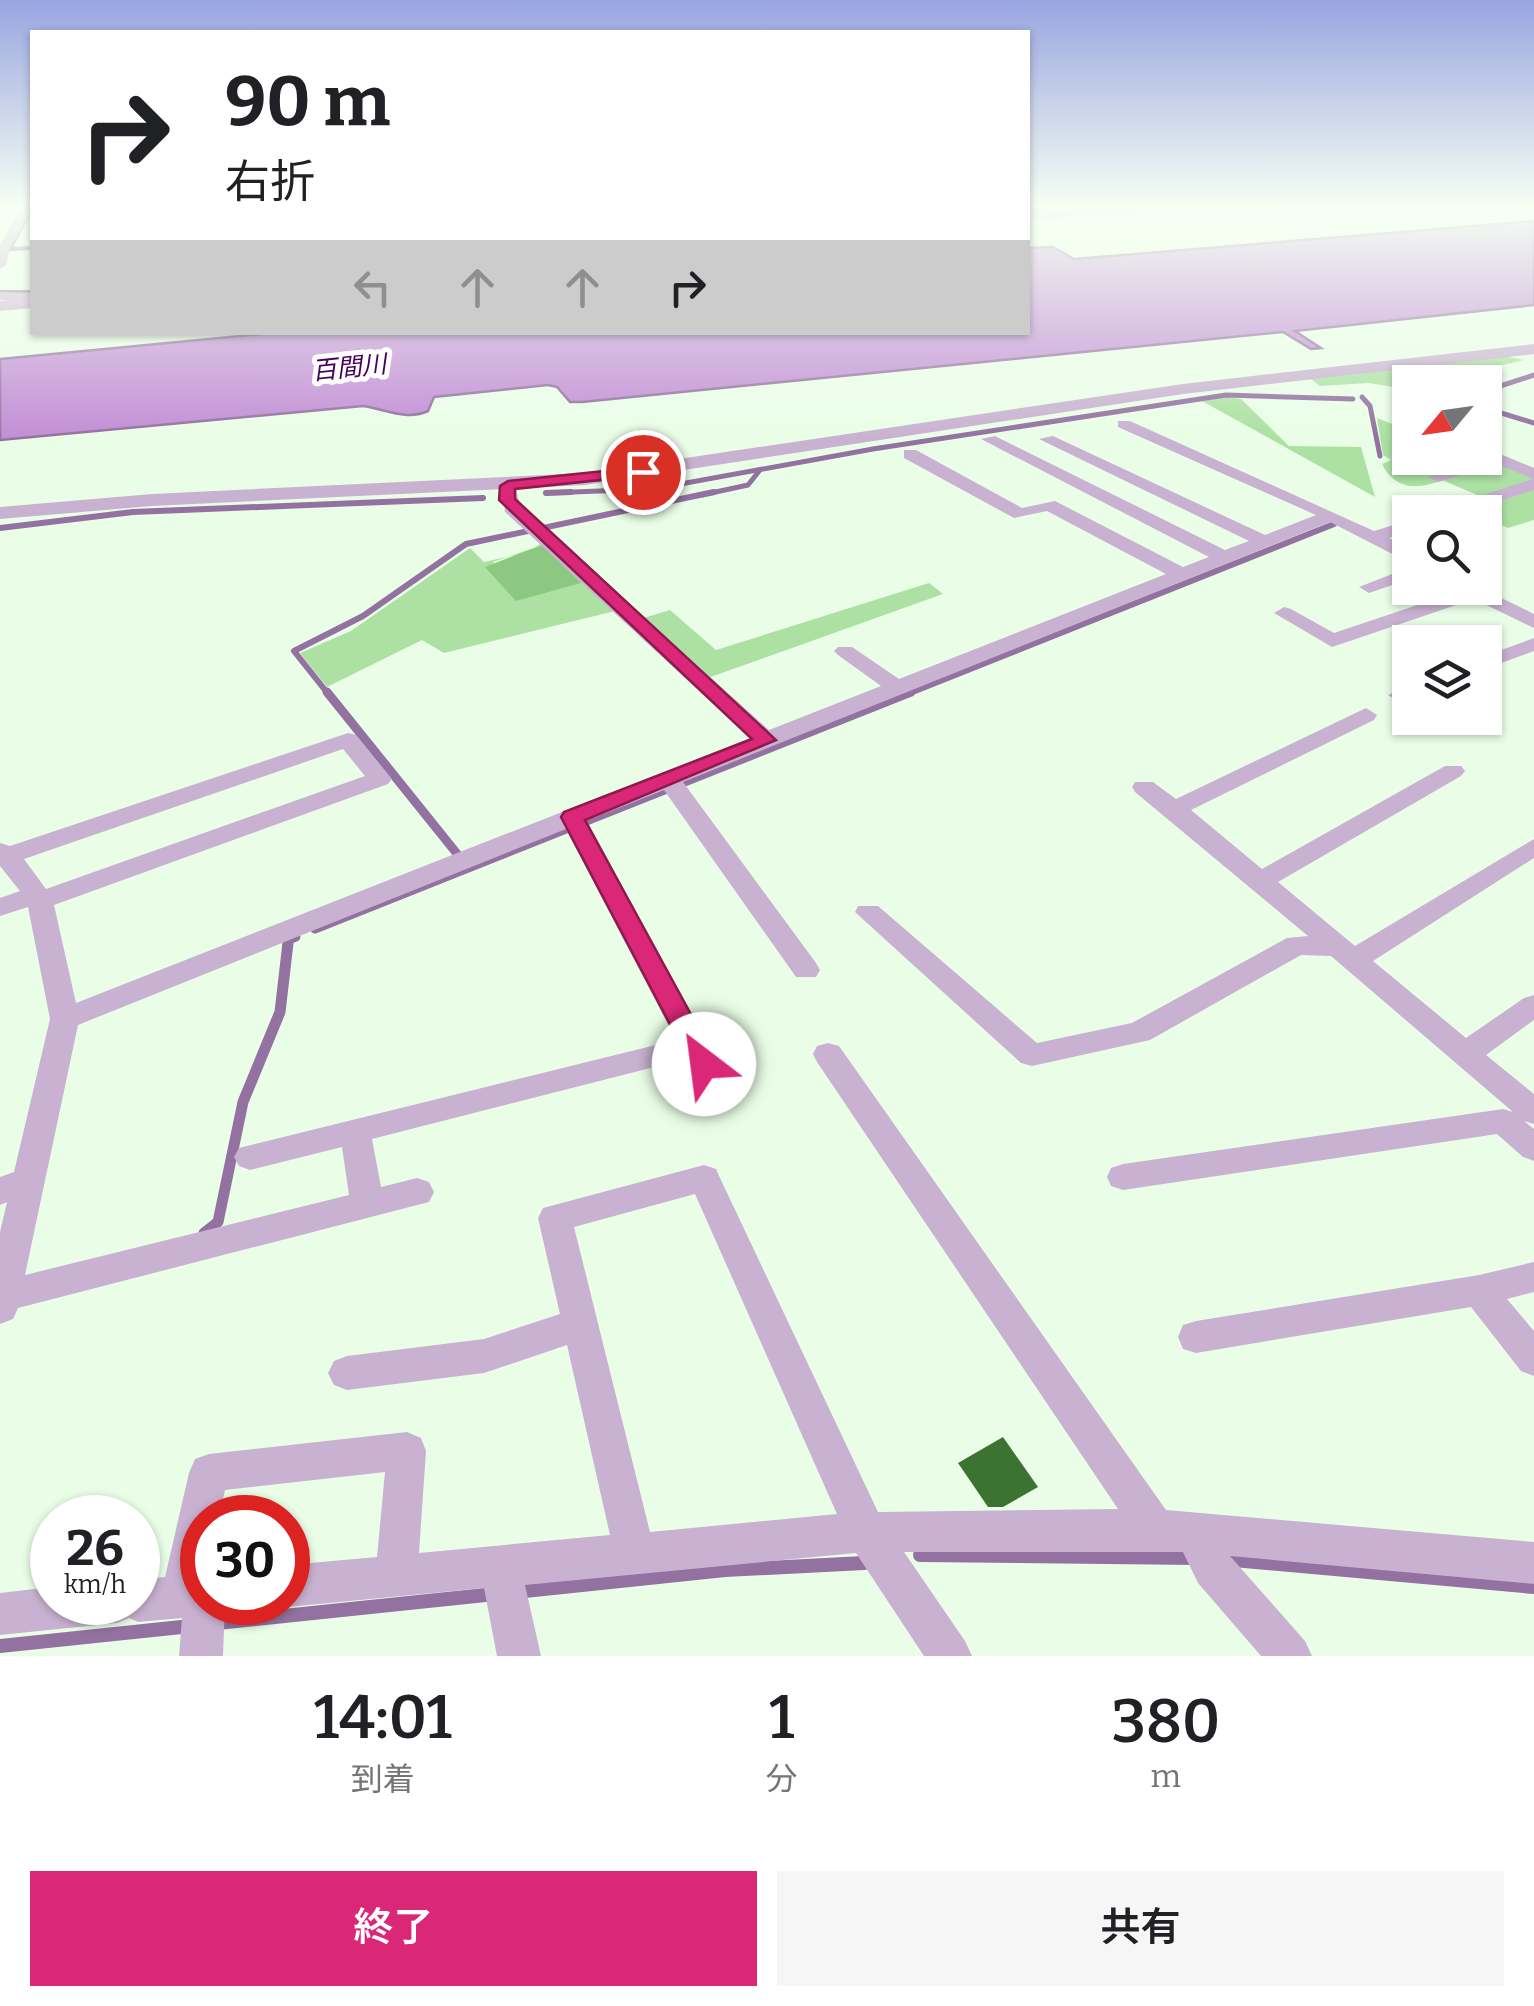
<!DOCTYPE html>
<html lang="ja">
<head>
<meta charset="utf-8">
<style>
	body { margin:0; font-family:Bitter,"Noto Sans JP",serif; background:#f6f6f6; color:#202124; height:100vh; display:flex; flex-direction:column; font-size:38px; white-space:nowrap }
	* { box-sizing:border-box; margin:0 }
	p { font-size:32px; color:#757577 }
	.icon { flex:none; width:55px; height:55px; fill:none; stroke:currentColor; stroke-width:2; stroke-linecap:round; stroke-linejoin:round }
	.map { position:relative; height:1656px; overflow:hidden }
	.side { display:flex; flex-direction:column; background:#fff; flex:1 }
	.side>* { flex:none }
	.top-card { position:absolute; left:30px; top:30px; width:1000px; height:305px; border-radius:0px; box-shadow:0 2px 8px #0004; background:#fff; color:#202124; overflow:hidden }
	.needle { width:65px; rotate:241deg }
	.buttons { position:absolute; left:1392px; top:365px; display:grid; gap:20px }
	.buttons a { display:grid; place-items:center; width:110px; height:110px; border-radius:0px; background:#fff; box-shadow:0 2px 8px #0004; font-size:50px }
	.speed { position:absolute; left:30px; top:1495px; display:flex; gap:20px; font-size:50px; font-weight:700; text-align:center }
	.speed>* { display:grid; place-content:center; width:130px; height:130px; border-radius:50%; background:#fff; box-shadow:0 2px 8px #0004; line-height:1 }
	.speed small { font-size:25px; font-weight:400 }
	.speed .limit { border:15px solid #d22; background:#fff; color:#111 }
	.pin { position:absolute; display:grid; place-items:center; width:85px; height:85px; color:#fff; margin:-42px; border:5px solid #fff; border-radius:50%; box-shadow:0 2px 10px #0007 }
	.me { position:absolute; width:110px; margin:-55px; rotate:330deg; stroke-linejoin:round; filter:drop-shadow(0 0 8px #0008) }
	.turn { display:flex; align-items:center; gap:35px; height:210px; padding:0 30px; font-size:45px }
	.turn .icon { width:130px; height:130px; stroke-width:2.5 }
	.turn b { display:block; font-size:70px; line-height:85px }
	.lanes { display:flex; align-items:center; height:95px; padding:0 30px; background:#0003; justify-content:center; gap:50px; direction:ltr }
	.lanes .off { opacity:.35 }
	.eta { display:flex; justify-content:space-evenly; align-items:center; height:170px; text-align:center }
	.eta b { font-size:60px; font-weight:600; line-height:70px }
	.cta { display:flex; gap:20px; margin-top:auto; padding:20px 30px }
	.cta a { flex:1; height:115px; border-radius:0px; background:#db2777; color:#fff; font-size:40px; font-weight:600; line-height:115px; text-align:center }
	.cta a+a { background:#f6f6f6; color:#202124 }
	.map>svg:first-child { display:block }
	.green { fill:#ade1a4; fill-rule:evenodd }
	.forest { fill:#8dc883 }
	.water { fill:#c28ed5; stroke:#9371a0; stroke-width:2.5 }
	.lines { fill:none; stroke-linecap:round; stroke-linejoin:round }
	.stream-far5 { stroke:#9371a0; stroke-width:4 }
	.stream-far4 { stroke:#9371a0; stroke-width:5 }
	.stream-far3 { stroke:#9371a0; stroke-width:6 }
	.stream-far2 { stroke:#9371a0; stroke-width:9 }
	.stream-far1 { stroke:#9371a0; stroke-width:11 }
	.stream { stroke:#9371a0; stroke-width:14 }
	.building { fill:#3c7332 }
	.minor { fill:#c9b2d1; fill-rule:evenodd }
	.tertiary { fill:#c9b2d1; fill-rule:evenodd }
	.route { fill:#db2777; stroke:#8e194d; stroke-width:2.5 }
	.labels { text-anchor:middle; stroke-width:10; stroke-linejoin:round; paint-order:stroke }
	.far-water-label { font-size:25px; font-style:italic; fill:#450058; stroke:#fff }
</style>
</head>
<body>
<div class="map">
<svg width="1534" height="1656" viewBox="0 0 1534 1656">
	<rect width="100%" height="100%" fill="#eafee7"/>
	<g class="green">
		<polygon points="1503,356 1524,360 1432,382 1410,382 1407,389 1369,383 1320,386 1308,377"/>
		<polygon points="1226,397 1241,399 1289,446 1361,447 1375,497 1202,401"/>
		<path d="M 1377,418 L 1410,431 L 1410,458 L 1483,460 C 1451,476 1404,508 1382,464 L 1391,460 L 1383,455 Z"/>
		<polygon points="1495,463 1534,477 1534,481 1482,497 1442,480"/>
		<polygon points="1534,488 1534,520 1508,528 1485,518 1485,512 1468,510"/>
		<path d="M 542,543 L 615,611 L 444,653 L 422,640 L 327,687 L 300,653 L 351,631 L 470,548 L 484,562 L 525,553 ZM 542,545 L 517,601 L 493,562 Z"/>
		<polygon points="929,583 943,594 705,679 640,619 670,610 716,650"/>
	</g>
	<polygon class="forest" points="542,545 581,583 516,601 485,567"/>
	<path class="water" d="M 1534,221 L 1534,305 L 1295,331 L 1321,348 L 1311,349 L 1283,332 L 582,402 L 570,402 L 557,387 L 548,385 L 434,397 L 428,411 C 407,421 385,409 363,406 L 0,440 L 0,359 L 282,332 L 1028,332 L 1028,248 L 1053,247 L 1074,259 Z"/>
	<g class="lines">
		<g class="stream-far5">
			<polyline points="10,249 32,208"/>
			<polyline points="10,249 32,248"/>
			<polyline points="0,292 32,292"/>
		</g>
		<g class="stream-far4">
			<polyline points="1485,391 1534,375"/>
			<polyline points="1362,397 1370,406 1380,456"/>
			<polyline points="1485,408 1534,423"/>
			<polyline points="546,493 653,489 873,449 1226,395 1353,399"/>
			<polyline points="702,495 748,485 760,470"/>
		</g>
		<g class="stream-far3">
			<polyline points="546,493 571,492"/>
			<polyline points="0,528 133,512 483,498"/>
			<polyline points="329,695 294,651 363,616 466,544 714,492"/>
			<polyline points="905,695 1334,524"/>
		</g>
		<g class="stream-far2">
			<polyline points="327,692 458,855"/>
			<polyline points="315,929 911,692"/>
			<polyline points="287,946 288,940 296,937"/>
		</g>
		<polyline class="stream-far1" points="204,1233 218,1222 243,1102 280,1012 288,943"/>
		<g class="stream">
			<polyline points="920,1555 1197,1558"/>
			<polyline points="1222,1559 1534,1587"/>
			<polyline points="515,1592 725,1570 864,1563"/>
			<polyline points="217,1623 495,1594"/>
			<polyline points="0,1646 191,1626"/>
		</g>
	</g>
	<polygon class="building" points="1003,1437 1038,1487 1003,1507 988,1507 958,1463"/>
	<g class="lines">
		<g class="minor">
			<polygon points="22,207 32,209 10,248 6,265 0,269 0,245"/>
			<polygon points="1028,207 1066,207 1028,213"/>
			<polygon points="0,292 32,293 32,301 0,300"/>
			<path d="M 1118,421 L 1130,421 L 1374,531 L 1410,520 L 1410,531 L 1389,538 L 1410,549 L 1410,563 L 1330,522 L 683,782 L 816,963 L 820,970 L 816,977 L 796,977 L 664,790 L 586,821 L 719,1064 L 715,1072 L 704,1075 L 693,1072 L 686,1059 L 372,1139 L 381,1187 L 417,1178 L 429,1182 L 434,1192 L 429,1202 L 18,1308 L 13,1319 L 0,1324 L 0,1232 L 7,1202 L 0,1205 L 0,1177 L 14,1172 L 50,1019 L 28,907 L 0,916 L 0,898 L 20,891 L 0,866 L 0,843 L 10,846 L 348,733 L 356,735 L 392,779 L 388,784 L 54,905 L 76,1003 L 750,738 L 505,512 L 502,481 L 514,481 L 520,506 L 769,730 L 881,686 L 838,655 L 834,651 L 838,647 L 852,647 L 899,679 L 1166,574 L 1047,511 L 1014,518 L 904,458 L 904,450 L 916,450 L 1022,508 L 1055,501 L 1183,567 L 1209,557 L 981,439 L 995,436 L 1225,550 L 1249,541 L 1039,439 L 1053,436 L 1265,535 L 1316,515 L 1118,427 ZM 343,749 L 365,776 L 46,889 L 24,859 ZM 566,829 L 676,1040 L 239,1148 L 234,1157 L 239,1166 L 250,1170 L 342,1147 L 349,1195 L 25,1275 L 78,1025 Z"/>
			<polygon points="1498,453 1534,468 1534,490 1465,512 1440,512 1443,508 1533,479 1497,464 1438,482 1429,477"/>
			<polygon points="1410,567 1410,579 1369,593 1359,587"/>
			<polygon points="1458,588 1481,588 1534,614 1534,628 1474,599 1332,647 1274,613 1284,607 1291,609 1334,633 1459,591"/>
			<polygon points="1534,638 1534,651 1485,669 1485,656"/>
			<polygon points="1410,684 1410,698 1399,702 1388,695"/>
			<polygon points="1366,708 1377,715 1374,720 1191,810 1262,869 1445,766 1461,766 1465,771 1461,776 1278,882 1355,946 1534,839 1534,858 1373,961 1466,1038 1524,998 1534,995 1534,1020 1486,1055 1534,1094 1534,1124 1524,1121 1534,1129 1534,1161 1523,1157 1497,1134 1123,1190 1111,1186 1107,1177 1111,1168 1123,1164 1503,1109 1513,1112 1331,956 1301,955 1150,1040 1032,1066 1021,1063 855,912 858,906 878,906 1037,1043 1132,1023 1287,938 1308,936 1135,792 1132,787 1135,782 1153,782 1176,799"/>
			<path d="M 828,1043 L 839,1046 L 1166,1510 L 1534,1542 L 1534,1584 L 1230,1556 L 1305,1641 L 1312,1656 L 1261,1656 L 1198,1583 L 1183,1552 L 904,1552 L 965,1641 L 972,1656 L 924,1656 L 856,1553 L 525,1585 L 541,1656 L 497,1656 L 484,1588 L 288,1607 L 277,1602 L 288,1602 L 288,1565 L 377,1557 L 385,1472 L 225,1490 L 219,1518 L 202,1518 L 202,1602 L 225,1602 L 223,1656 L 179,1656 L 182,1618 L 138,1622 L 129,1618 L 117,1623 L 0,1635 L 0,1593 L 52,1587 L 52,1602 L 138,1602 L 138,1580 L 165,1577 L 189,1473 L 195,1459 L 209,1454 L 407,1432 L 421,1438 L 426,1451 L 419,1553 L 610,1535 L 567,1345 L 484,1373 L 347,1390 L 334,1385 L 328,1373 L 334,1361 L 347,1356 L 484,1339 L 560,1314 L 538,1218 L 543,1208 L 704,1165 L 716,1169 L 720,1178 L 878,1512 L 1118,1509 L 817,1062 L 813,1054 L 817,1046 ZM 695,1194 L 837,1514 L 650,1532 L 574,1227 Z"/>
			<polygon points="1534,1262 1534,1292 1507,1299 1534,1331 1534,1376 1521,1371 1471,1307 1196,1353 1183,1349 1178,1337 1183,1325 1196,1321 1479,1275"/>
		</g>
		<g class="tertiary">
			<polygon points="1093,207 1152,207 1145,211 1028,220 1028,212"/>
			<polygon points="32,298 32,308 0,311 0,301"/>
			<polygon points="1534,344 1534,354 1183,394 585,485 152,506 0,519 0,507 152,494 585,473 1183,384"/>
		</g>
	</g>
	<linearGradient id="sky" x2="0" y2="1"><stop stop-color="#99a5e0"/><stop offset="0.47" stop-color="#f6fff4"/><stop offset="1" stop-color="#f6fff4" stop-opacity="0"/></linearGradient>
	<rect width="1534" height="439" fill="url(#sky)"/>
	<polygon class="route" points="643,467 648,468 648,475 515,489 515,499 776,740 585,820 718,1064 714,1072 704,1075 695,1072 561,817 564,812 752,739 499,500 500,486 508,481"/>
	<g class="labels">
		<g class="far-water-label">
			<text transform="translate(349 367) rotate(-6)" y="9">百間川</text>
		</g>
	</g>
</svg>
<div class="buttons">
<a><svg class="needle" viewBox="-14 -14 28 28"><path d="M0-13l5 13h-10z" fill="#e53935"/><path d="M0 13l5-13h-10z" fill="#757577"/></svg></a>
<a><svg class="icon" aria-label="search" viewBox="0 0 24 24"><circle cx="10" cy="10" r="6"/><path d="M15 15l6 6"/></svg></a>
<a><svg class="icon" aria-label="layers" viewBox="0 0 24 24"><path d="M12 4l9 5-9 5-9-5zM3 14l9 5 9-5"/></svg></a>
</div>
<div class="speed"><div>26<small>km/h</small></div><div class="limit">30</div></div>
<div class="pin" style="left:643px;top:472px;background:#d93025"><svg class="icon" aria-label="arrive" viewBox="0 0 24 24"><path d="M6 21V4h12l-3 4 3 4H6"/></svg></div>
<svg class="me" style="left:704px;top:1064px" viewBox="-20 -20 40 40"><circle r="19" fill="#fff"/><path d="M0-13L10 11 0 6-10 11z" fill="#db2777"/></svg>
<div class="top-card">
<div class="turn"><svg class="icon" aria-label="right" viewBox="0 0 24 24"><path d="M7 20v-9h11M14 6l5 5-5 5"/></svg><div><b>90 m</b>右折</div></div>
<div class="lanes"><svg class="icon off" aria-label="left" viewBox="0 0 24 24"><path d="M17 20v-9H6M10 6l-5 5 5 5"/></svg><svg class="icon off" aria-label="ahead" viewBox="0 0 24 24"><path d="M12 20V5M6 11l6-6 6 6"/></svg><svg class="icon off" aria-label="ahead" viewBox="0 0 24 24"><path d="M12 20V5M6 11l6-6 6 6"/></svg><svg class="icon" aria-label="right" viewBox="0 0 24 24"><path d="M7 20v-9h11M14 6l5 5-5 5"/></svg></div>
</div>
</div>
<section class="side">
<div class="eta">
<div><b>14:01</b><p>到着</p></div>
<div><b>1</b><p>分</p></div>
<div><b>380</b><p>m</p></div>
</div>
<div class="cta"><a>終了</a><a>共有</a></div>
</section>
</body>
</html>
